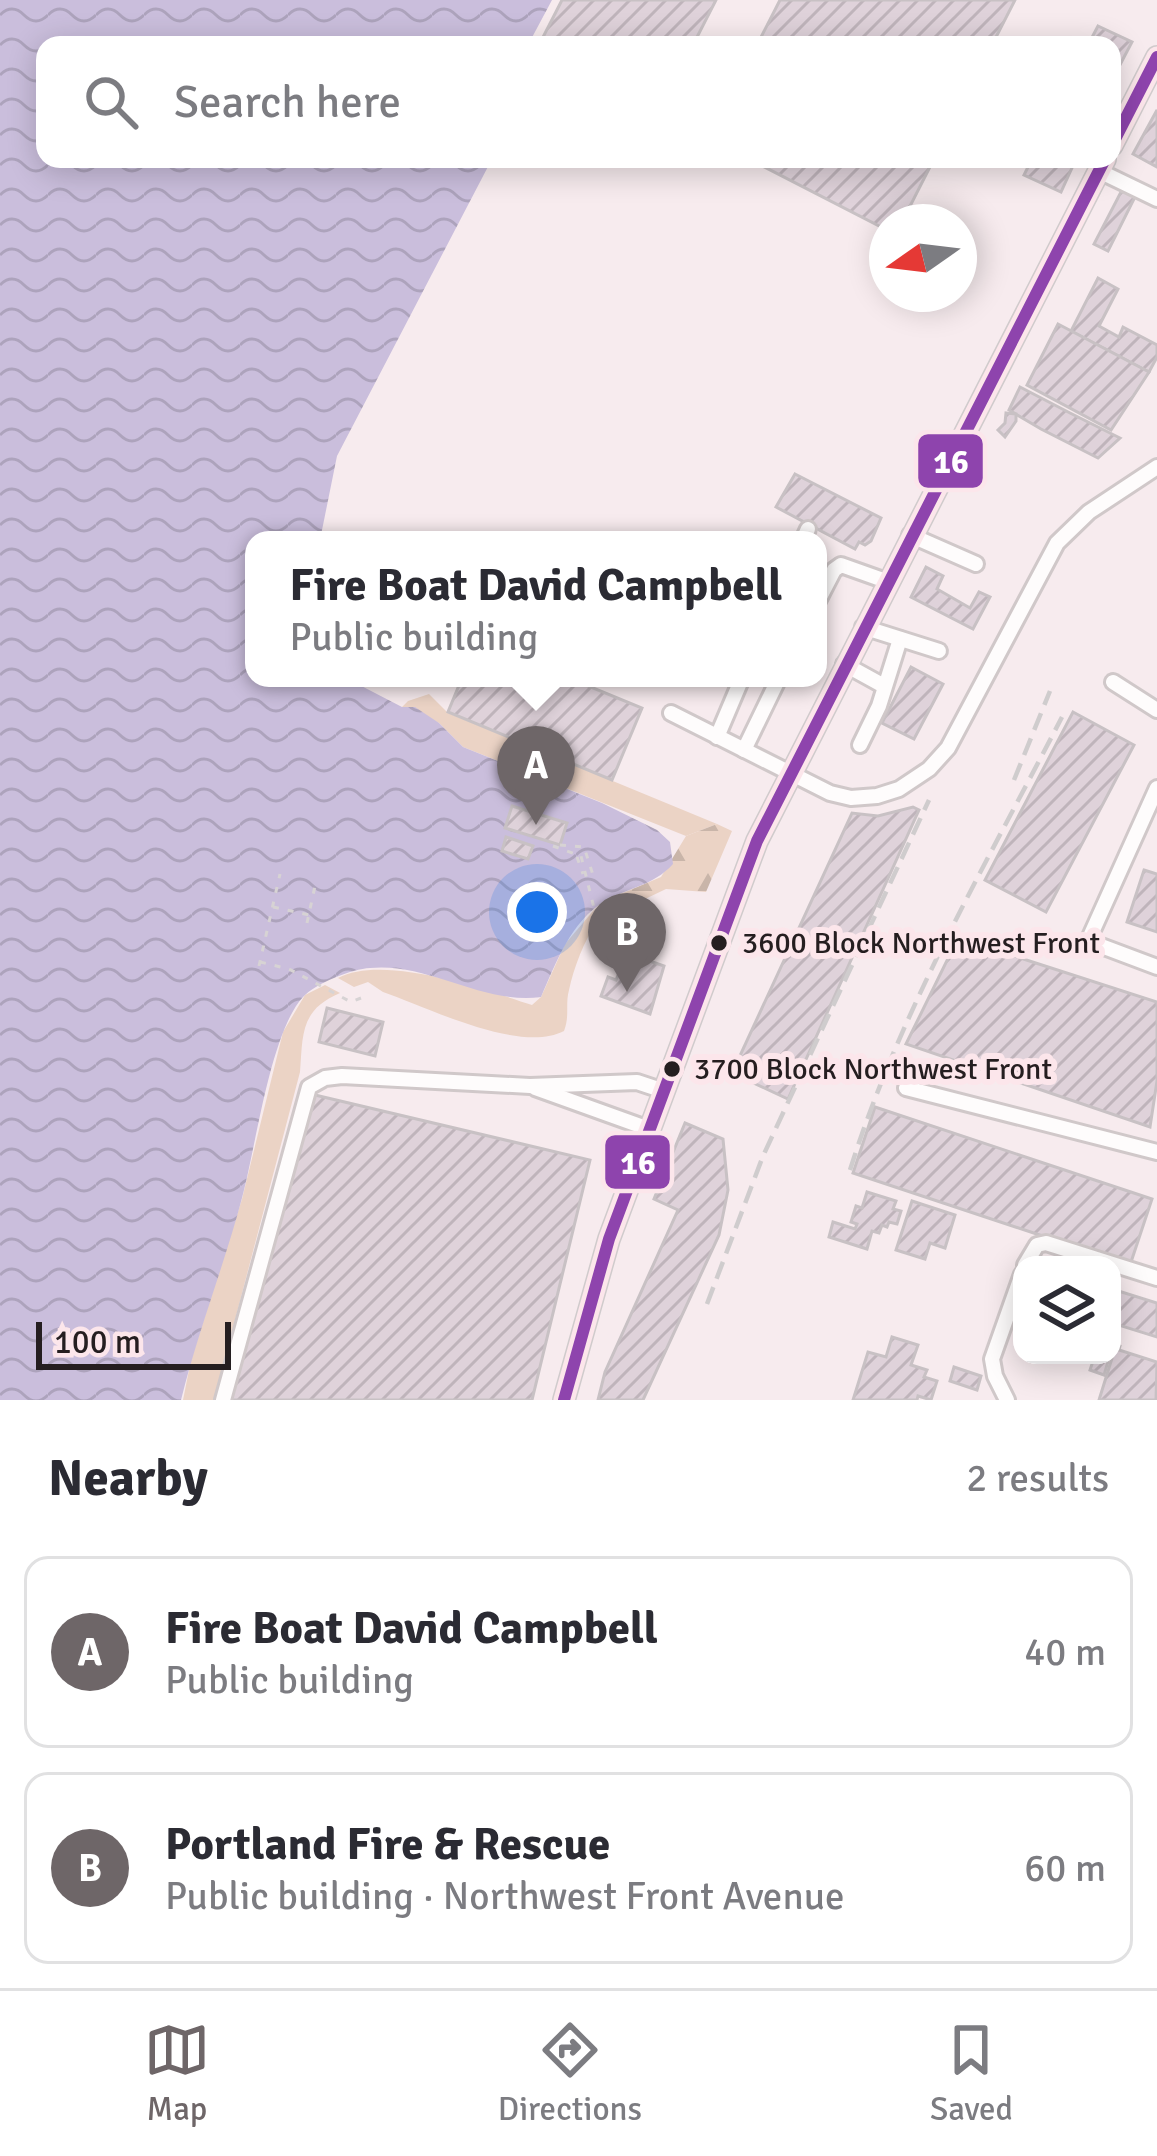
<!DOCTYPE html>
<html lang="en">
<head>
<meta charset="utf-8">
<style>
  body { margin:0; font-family:Signika,sans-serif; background:#f7f7f7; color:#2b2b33 }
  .controls { position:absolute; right:36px; bottom:36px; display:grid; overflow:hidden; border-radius:24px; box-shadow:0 6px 30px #0003 }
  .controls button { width:108px; height:108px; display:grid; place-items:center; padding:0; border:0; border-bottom:3px solid #e1e1e2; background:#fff; color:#2b2b33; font:60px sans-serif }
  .compass { position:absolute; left:869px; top:204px; width:108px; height:108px; border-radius:50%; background:#fff; box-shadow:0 6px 30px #0003; rotate:256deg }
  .scale { position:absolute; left:36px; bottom:30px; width:195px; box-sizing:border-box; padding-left:12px; border:6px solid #251e20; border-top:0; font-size:33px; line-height:42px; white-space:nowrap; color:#251e20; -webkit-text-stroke:9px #fce6eb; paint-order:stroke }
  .you { position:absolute; left:537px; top:912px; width:42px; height:42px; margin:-30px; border:9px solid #fff; border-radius:50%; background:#1a73e8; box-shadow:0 0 0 18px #1a73e833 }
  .badge { display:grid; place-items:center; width:78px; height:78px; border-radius:50%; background:#6e6668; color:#fff; font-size:39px; font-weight:700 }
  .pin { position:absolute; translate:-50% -99px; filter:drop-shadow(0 3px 6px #0008) }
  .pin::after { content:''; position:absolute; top:63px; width:42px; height:36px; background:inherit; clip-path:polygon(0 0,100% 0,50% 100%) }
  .popup { position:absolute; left:245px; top:531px; width:582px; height:156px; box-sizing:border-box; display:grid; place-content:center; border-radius:24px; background:#fff; filter:drop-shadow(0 3px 9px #0005); font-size:39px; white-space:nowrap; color:#7c7c81 }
  .popup b { font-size:45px; color:#2b2b33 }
  .popup::after { content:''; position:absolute; left:50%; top:100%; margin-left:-24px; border:24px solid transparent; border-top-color:#fff }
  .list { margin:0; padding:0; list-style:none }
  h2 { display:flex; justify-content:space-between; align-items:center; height:156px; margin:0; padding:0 48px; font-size:51px }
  h2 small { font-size:39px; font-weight:400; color:#7c7c81 }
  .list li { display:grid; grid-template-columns:78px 1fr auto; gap:36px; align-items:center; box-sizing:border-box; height:192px; margin:0 24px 24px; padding:0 24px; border:3px solid #e1e1e2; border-radius:24px }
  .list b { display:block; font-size:45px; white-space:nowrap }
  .list p { margin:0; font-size:39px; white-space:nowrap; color:#7c7c81 }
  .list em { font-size:39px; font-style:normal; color:#7c7c81 }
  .icon { flex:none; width:66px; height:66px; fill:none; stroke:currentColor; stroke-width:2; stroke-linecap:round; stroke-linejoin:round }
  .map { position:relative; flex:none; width:1157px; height:1400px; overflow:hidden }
  .search { position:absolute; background:#fff; box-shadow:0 6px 30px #0003; left:36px; right:36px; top:36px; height:132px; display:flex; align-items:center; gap:30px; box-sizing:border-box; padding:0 42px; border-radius:24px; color:#7c7c81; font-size:45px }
  .sheet { height:588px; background:#fff }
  nav { display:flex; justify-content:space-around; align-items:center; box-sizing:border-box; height:168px; border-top:3px solid #e1e1e2; background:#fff; font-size:33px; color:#7c7c81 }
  nav a { display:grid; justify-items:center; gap:6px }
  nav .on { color:#6e6668 }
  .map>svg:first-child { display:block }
  .green { fill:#ebd3c5 }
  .forest { fill:url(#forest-firs) }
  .water { fill:url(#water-waves) }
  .building { fill:url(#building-hatch); stroke:#c8c1c4; stroke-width:3 }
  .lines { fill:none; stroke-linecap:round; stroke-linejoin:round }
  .minor-casing { stroke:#d0c8c9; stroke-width:20 }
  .major-casing { stroke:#d0cbcc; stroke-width:24 }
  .path { stroke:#d7d3d4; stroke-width:3; stroke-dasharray:6 9; stroke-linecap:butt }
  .minor { stroke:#fefcfc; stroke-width:14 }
  .major { stroke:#f2e8e6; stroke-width:18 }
  .rail { stroke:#cfcccd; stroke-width:4.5; stroke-dasharray:18 9; stroke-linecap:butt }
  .bus-1-casing { stroke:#fce6eb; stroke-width:21 }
  .bus-1 { stroke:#8e44ad; stroke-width:12 }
  .bus-dot { fill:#251e20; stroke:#fce6eb; stroke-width:4.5 }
  .labels { text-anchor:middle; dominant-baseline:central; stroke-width:12; stroke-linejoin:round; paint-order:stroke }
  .bus-label { font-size:30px; fill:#251e20; stroke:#fce6eb; text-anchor:start }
  .line-badge { stroke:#fce6eb; stroke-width:4.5 }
  .badge-label { font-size:33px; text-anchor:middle; font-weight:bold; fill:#fff }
</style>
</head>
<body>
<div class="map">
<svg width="1157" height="1400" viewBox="0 0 1157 1400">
  <defs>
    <pattern id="forest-firs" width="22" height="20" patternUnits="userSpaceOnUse" patternTransform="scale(3)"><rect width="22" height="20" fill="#ebd3c5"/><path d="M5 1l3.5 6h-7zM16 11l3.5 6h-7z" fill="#c9b5a9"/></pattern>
    <pattern id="water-waves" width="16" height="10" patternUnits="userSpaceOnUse" patternTransform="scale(3)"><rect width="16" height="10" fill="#cabedc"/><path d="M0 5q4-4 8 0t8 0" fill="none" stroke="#ada3bc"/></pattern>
    <pattern id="building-hatch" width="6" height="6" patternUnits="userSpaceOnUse" patternTransform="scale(3)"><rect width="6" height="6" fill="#dfd2da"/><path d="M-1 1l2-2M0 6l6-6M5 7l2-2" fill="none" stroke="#bfb4bb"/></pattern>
  </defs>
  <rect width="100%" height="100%" fill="#f7ebee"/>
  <g class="green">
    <polygon points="429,694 448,713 717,824 686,836 463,747 439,723 402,707 408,701"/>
    <path d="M594 910 597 922C584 941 574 967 569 990 565 1004 570 1016 564 1031 520 1054 429 1008 383 992L368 982 354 987 338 978C384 954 483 989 532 1005L541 997 565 944Z"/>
    <path d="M325 985 340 993C300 1010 303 1034 300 1072L214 1400H183L191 1360 242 1199 283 1032 305 995Z"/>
  </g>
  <polygon class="forest" points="717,824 732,831 706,892 666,889 597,922 594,910 604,901 661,877 686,836"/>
  <path class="water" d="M0 0H552L528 45H45V159H492L337 456 320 540H254V678H346L402 707H415L439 723 463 747 602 803 657 830 670 842 673 864C653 886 629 887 605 901 571 921 556 963 541 997 483 1005 428 962 370 968 352 969 316 983 303 997 270 1033 256 1147 242 1198 224 1266 198 1331 181 1400H0Z"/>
  <g class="building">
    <polygon points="562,0 716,0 693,45 539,45"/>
    <polygon points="780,0 1015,0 992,45 757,45"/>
    <polygon points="1098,26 1132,42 1112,80 1112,45 1088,45"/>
    <polygon points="1157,110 1157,167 1133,154"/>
    <polygon points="749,159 934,159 902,222 887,222 887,230"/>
    <polygon points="1032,159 1076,159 1061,192 1024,175"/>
    <polygon points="1122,190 1135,197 1108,251 1094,244"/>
    <polygon points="1098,278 1118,289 1099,326 1119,337 1123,327 1157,345 1157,357 1149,372 1071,331"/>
    <polygon points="1058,324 1149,372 1111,430 1027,385"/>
    <polygon points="1020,387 1070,413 1120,438 1098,458 1041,429 1009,410"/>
    <polygon points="1006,413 1016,414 1016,421 1005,437 998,430 1005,423"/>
    <polygon points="795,474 881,518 871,541 865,545 859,542 855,549 776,507"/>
    <polygon points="926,567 943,576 937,589 970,608 979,592 990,597 973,629 911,597"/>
    <polygon points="911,667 943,684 914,739 882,723"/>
    <polygon points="462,678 569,678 642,708 612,780 448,712"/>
    <polygon points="1073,712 1134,745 1046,912 985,880"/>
    <polygon points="512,806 567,823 560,845 505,828"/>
    <polygon points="913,807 919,810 788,1099 732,1073 852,813 878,816"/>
    <polygon points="506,837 533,846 528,859 502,851"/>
    <polygon points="1144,870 1157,874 1157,932 1127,922"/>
    <polygon points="958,938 1157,1002 1157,1081 1150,1127 906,1044"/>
    <polygon points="627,953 664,966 650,1014 601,996 608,977 616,980"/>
    <polygon points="327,1008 383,1022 375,1056 319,1042"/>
    <polygon points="315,1095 590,1160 532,1400 229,1400"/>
    <polygon points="875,1107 1152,1199 1130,1265 853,1173"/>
    <polygon points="685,1123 723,1139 728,1190 719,1235 643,1400 598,1400 605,1372 678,1210 654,1199"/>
    <polygon points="867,1192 896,1201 893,1209 901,1211 897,1224 889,1222 887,1227 882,1225 879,1233 872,1231 867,1249 829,1237 833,1222 855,1229 857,1224 851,1222 856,1206 862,1208"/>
    <polygon points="912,1201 955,1215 945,1248 930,1243 925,1259 896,1250"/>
    <polygon points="1112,1289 1157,1303 1157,1337 1112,1323"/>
    <polygon points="892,1337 918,1345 911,1365 927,1370 924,1377 937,1381 931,1400 918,1396 917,1400 853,1400 868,1352 886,1357"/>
    <polygon points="1112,1344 1120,1346 1119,1350 1157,1362 1156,1400 1099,1400 1113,1355"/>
    <polygon points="1095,1355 1110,1355 1104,1375 1090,1370"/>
    <polygon points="954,1367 981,1376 977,1390 950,1381"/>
  </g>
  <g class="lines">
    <g class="minor-casing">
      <g id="minor">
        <polyline points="1099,171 1157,199"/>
        <polyline points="910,535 976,564"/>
        <polyline points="803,540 808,529"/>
        <polyline points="818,601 834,570 841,565 886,581"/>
        <polyline points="863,627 939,651"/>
        <polyline points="844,664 884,686"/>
        <polyline points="1113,682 1157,710"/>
        <polyline points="671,713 830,793 851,798 877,796 899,789 929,769 948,748 1057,543 1089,512 1157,467"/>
        <polyline points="717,737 742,678"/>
        <polyline points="860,745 879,706 900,639"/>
        <polyline points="744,750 779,678"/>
        <polyline points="1157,788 1088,941 1157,967"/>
        <polyline points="535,1088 649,1129"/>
        <polyline points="906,1088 1157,1152"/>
        <polyline points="1025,1265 1037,1245 1046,1243 1157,1278"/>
        <polyline points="223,1400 309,1087 325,1078 342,1076 530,1086 637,1082 664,1091"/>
        <polyline points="1007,1400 995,1376 992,1359 1022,1274"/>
      </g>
    </g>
    <g class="major-casing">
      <g id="major">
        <polyline points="1112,145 1157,57"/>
        <polyline points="564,1400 609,1239 757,841 1105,159"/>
      </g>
    </g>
    <g class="path">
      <polyline points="560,845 584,847 594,878"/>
      <polyline points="553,846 581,856 602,940"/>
      <polyline points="577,857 583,874"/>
      <polyline points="273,907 309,915"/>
      <polyline points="307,923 315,886"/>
      <polyline points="260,962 289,969 351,1002 361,998"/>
      <polyline points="259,966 280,874"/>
    </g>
    <use href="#minor" class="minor"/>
    <use href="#major" class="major"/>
    <g class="rail">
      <polyline points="1014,780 1050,691"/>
      <path d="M850 1170C900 1011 986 864 1062 717"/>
      <polyline points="707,1304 763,1156 929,800"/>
    </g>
    <g class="bus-1-casing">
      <g id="bus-1">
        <polyline points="1112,145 1157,57"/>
        <polyline points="564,1400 609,1239 757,841 1105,159"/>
      </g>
    </g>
    <use href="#bus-1" class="bus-1"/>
  </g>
  <g class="bus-dot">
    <circle cx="719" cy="943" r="10"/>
    <circle cx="672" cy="1069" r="10"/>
  </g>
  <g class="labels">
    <g class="bus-label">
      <text x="742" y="943">3600 Block Northwest Front</text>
      <text x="694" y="1069">3700 Block Northwest Front</text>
    </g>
  </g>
  <g class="line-badge">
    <rect x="916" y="432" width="69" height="58" rx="12" fill="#8e44ad"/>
    <rect x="603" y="1133" width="69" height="58" rx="12" fill="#8e44ad"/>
  </g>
  <g class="badge-label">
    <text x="951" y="473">16</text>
    <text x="638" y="1174">16</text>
  </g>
</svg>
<div class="controls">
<button><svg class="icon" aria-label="layers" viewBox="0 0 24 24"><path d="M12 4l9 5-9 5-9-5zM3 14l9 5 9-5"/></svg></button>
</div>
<svg class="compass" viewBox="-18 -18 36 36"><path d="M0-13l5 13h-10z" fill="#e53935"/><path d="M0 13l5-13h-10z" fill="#7c7c81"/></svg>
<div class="scale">100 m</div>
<div class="you"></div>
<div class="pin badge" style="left:536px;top:825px">A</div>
<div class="popup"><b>Fire Boat David Campbell</b>Public building</div>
<div class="pin badge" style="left:627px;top:992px">B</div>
<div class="search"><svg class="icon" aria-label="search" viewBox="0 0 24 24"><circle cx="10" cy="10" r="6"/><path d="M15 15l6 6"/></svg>Search here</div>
</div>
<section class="sheet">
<h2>Nearby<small>2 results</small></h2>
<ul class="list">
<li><span class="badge">A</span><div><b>Fire Boat David Campbell</b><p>Public building</p></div><em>40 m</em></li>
<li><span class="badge">B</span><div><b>Portland Fire &amp; Rescue</b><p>Public building · Northwest Front Avenue</p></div><em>60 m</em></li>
</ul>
</section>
<nav>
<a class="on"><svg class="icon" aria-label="map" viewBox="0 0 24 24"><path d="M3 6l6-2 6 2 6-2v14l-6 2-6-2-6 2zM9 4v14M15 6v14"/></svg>Map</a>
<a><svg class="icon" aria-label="directions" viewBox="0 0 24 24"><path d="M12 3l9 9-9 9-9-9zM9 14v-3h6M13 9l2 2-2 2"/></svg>Directions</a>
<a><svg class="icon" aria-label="saved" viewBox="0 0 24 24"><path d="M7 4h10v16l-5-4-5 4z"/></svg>Saved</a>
</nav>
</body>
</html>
